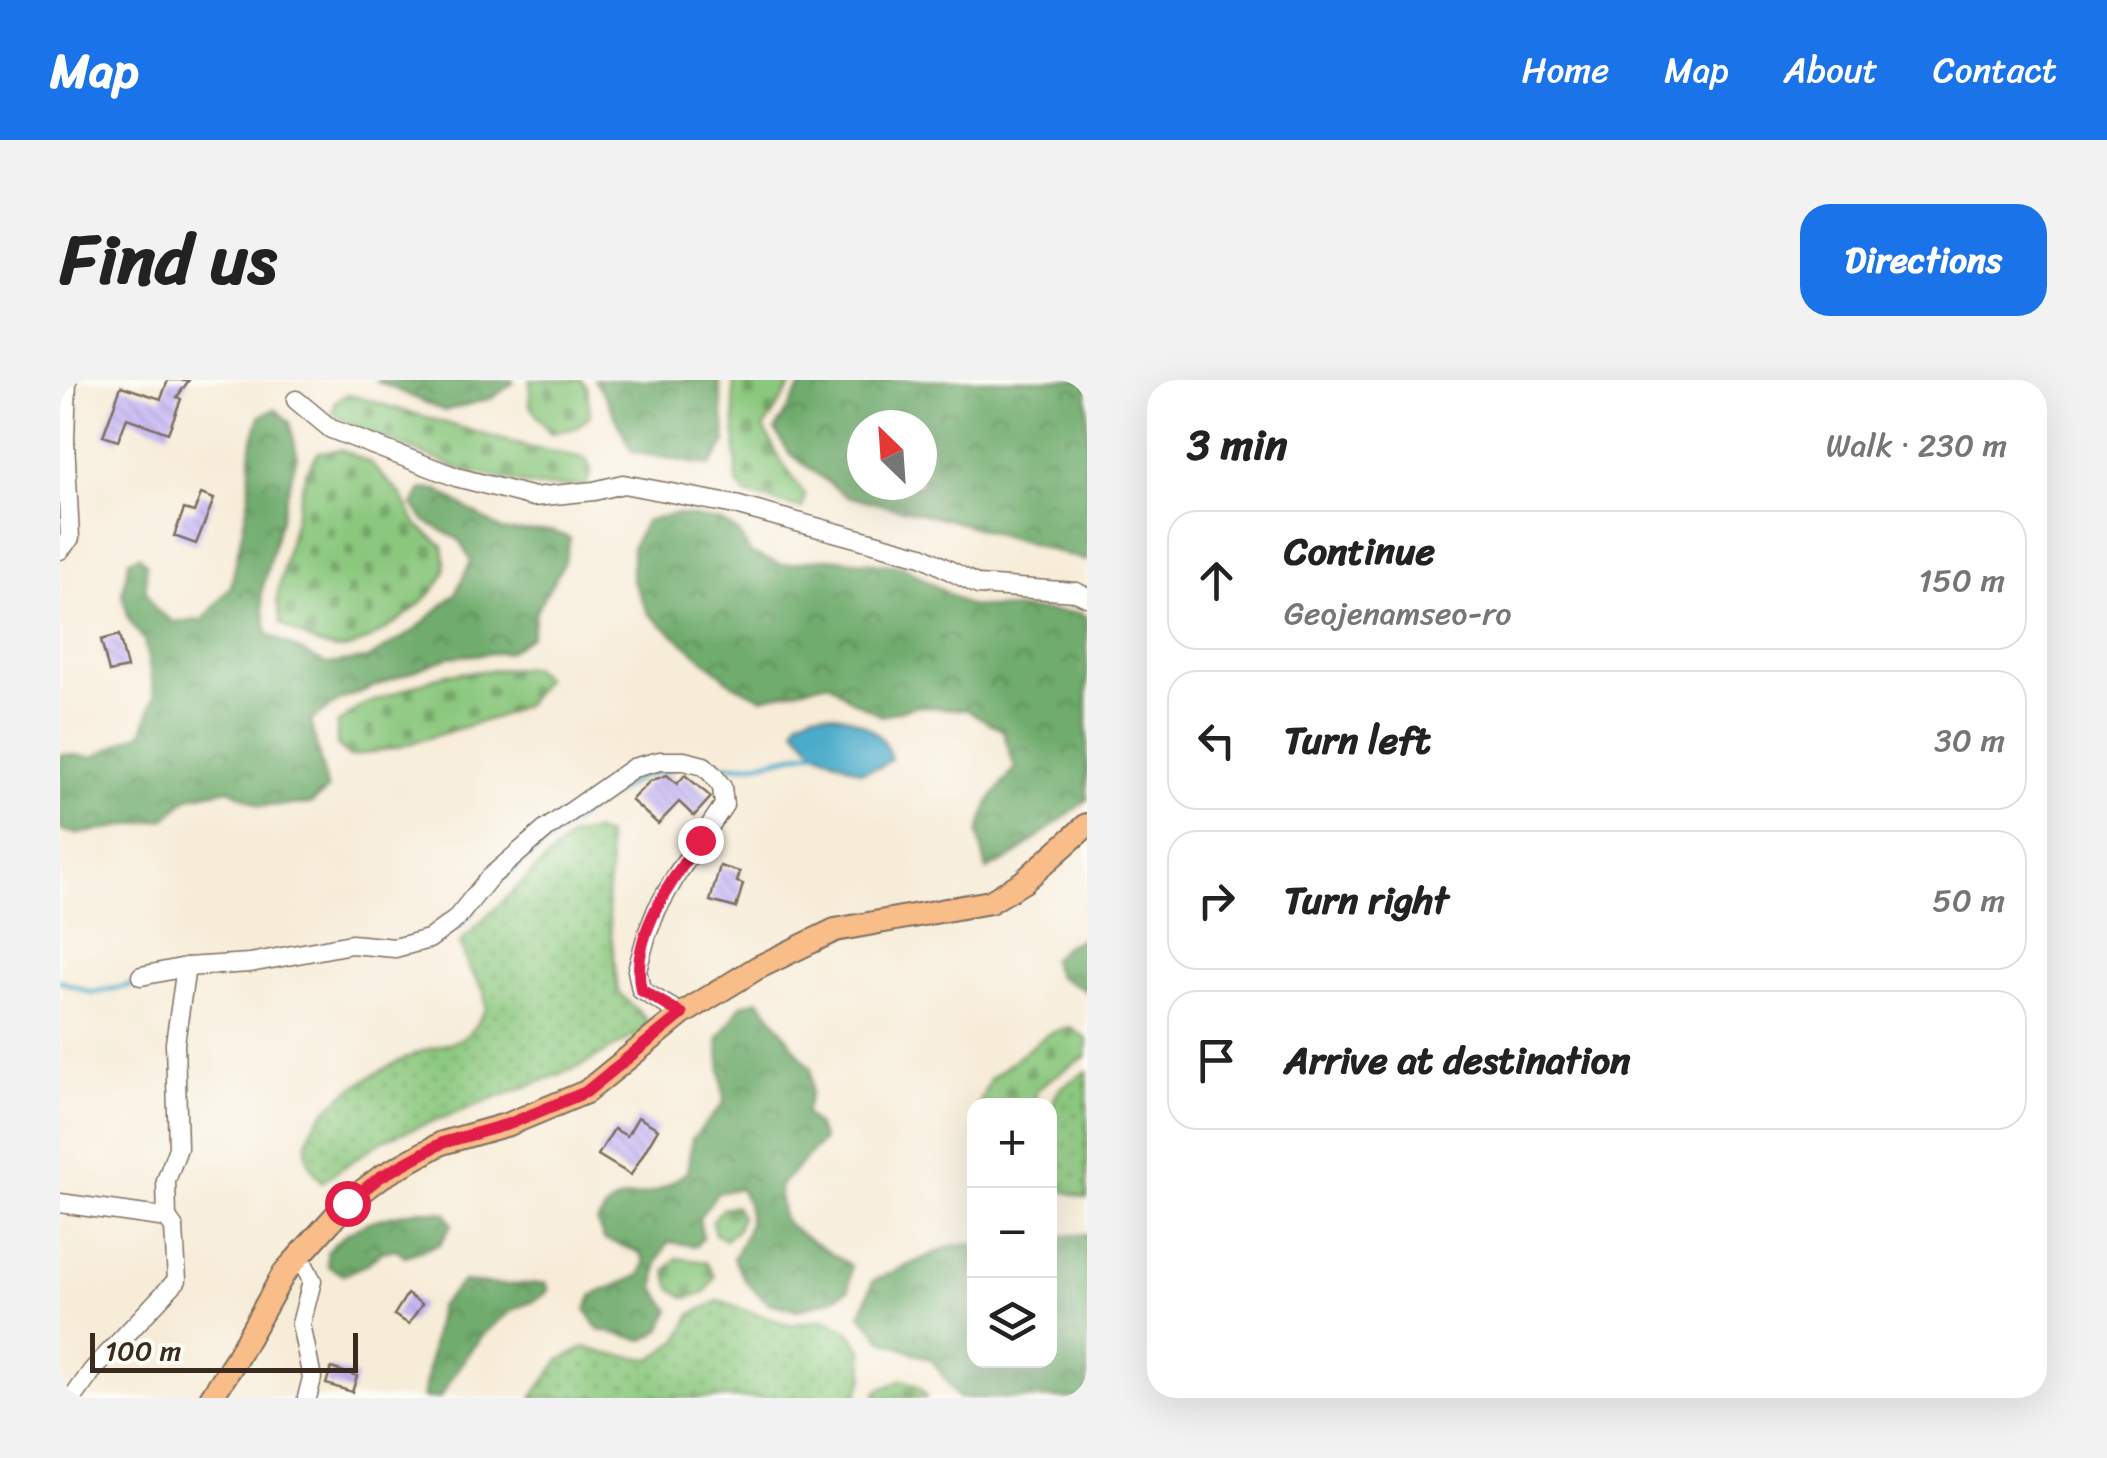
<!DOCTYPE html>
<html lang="en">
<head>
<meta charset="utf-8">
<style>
  body { margin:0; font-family:Sriracha,sans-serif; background:#f2f2f2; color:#222 }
  .controls { position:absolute; right:30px; bottom:30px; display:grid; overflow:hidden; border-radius:20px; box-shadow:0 10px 40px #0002 }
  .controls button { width:90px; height:90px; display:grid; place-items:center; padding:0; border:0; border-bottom:2px solid #e0e0e0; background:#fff; color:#222; font:50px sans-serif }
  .compass { position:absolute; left:787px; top:30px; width:90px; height:90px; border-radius:50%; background:#fff; box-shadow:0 10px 40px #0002; rotate:335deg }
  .scale { position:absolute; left:30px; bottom:25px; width:268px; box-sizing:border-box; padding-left:10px; border:5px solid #3b2a1e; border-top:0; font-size:28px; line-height:35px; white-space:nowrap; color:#3b2a1e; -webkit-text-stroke:8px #fdfcf7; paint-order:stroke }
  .stop { position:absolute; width:30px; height:30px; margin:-22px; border:8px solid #e11d48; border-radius:50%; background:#fff }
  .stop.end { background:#e11d48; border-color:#fff; box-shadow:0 2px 10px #0008 }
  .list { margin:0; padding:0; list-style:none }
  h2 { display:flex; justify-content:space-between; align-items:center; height:130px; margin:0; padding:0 40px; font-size:42px }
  h2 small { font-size:32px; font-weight:400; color:#767676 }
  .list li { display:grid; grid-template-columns:65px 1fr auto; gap:30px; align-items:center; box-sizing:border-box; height:140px; margin:0 20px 20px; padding:0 20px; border:2px solid #e0e0e0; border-radius:30px }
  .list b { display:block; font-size:38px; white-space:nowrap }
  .list p { margin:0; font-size:32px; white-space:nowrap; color:#767676 }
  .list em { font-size:32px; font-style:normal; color:#767676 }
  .icon { flex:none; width:55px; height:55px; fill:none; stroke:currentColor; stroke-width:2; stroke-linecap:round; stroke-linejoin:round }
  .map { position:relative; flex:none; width:1027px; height:1018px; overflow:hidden; border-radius:30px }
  header { display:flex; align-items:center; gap:60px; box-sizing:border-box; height:140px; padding:0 50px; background:#1a73e8; color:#fff }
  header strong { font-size:48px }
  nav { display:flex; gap:55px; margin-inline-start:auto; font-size:35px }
  .intro { display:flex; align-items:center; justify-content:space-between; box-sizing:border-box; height:240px; padding:0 60px }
  h1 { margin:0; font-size:70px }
  .button { padding:25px 45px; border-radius:30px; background:#1a73e8; color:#fff; font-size:35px; font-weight:700 }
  main { display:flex; gap:60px; padding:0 60px }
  aside { flex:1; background:#fff; border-radius:30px; box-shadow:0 10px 40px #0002 }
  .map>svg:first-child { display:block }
  .grass { fill:url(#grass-dots); stroke:#63794e; stroke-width:2.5 }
  .forest { fill:url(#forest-crowns); stroke:#566b46; stroke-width:2.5; fill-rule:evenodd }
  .cemetery { fill:url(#cemetery-stones); stroke:#63794e; stroke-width:2.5 }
  .water { fill:#4bacca; stroke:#436b74; stroke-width:2.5 }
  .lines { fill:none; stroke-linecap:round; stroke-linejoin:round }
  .stream { stroke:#4bacca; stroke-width:5 }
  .building { fill:url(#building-back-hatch) }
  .minor-casing { stroke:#7d6e5f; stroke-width:21 }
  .major-casing { stroke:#7d6e5f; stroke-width:26 }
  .minor { stroke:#fff; stroke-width:18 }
  .major { stroke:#f8bd89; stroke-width:22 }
  .route { stroke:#e11d48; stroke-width:12 }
</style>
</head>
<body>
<header>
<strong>Map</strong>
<nav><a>Home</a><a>Map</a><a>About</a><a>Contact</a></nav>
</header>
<div class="intro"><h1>Find us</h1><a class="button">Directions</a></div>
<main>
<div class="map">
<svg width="1027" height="1018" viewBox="0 0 1027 1018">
  <defs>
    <pattern id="grass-dots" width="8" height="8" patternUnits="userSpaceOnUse" patternTransform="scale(2.5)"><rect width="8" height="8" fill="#8bc87e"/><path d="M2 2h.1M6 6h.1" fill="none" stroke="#73a367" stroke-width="1.8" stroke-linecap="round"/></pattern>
    <pattern id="forest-crowns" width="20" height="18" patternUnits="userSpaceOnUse" patternTransform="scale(2.5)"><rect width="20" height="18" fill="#70ac6d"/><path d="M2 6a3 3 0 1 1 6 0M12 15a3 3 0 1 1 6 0" fill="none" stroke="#5d8c59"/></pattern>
    <pattern id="cemetery-stones" width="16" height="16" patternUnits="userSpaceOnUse" patternTransform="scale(2.5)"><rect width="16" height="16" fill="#8bc87e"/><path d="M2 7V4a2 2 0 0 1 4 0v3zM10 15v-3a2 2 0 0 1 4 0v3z" fill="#73a367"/></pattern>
    <pattern id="building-back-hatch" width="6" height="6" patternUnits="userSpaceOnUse" patternTransform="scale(2.5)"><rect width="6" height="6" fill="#c7b8f5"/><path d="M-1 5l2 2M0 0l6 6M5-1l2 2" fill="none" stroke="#ac9ed2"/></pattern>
  </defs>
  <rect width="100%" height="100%" fill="#fdfcf7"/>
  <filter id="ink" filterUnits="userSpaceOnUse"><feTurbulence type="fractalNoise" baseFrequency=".01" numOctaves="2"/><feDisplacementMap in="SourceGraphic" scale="20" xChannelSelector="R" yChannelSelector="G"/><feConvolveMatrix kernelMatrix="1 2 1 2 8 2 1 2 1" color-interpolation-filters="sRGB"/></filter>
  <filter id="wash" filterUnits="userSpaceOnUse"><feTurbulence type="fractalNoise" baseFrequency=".0048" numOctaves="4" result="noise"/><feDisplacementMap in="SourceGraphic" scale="40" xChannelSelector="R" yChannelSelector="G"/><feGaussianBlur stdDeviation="2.25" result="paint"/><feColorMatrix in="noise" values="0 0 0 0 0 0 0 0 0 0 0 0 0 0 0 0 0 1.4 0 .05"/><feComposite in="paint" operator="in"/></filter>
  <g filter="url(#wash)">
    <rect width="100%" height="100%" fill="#f7ecd8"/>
    <g class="grass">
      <path d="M533 451 546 456 550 484 547 519 558 612 587 640 585 650 519 687 323 760 262 802C256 794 249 786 247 775 239 730 328 684 363 671 376 666 397 663 407 655 415 648 420 637 426 629L424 611 408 587 400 562 510 457Z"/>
      <path d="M1027 691V818L1000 810 990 803C989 781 985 725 1000 709 1007 702 1019 696 1027 691Z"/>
      <polygon points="658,921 730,945 765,939 789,951 803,971 804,997 796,1018 472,1018 500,980 525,967 548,974 592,979 619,960 632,934"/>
    </g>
    <g class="forest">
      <polygon points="315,0 452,0 454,2 432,18 384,31"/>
      <polygon points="534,0 659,0 666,62 650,86 572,72 545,15"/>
      <path d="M745 0H1027V181L886 139 786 116 729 73 715 50ZM802 45H862V105H802Z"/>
      <polygon points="215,29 230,42 237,75 201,214 208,254 266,284 307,279 355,250 395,214 411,181 399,160 365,141 353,125 363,109 378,110 443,151 492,151 510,158 505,181 476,231 471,256 448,272 389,277 280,320 250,341 268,410 250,424 201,426 169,409 129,417 105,439 18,454 0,450 0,374 33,377 83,352 95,315 84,260 70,242 62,214 69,180 79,175 86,184 86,212 96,230 114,242 143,240 171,206 189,117 191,66 200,36"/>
      <polygon points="615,134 660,141 678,152 691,174 723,185 768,178 843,186 908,226 1019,233 1027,237 1027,420 951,478 927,490 918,454 929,422 955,388 943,351 907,330 856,326 822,336 788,318 769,302 702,318 674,305 589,234 572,200 572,168 585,141"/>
      <polygon points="1027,556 1027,611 998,597 991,580 1005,566"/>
      <path d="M699 620C718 641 731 667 751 688V711L745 734 756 745 763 760 719 807C720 816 720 831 724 839 732 852 775 875 791 886L789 909 772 919 738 930 708 923 686 902 673 878C689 850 696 837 680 808L657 813 639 838 643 857 636 866 608 862 598 881 595 908 610 930 601 950 584 960 539 950 526 930 533 915 581 895 585 881 579 872 544 859 537 843C556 807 571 823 599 810 609 805 618 798 627 792L632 759 664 723 658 660 681 625Z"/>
      <path d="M361 830 386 833 392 844 380 864 345 876 336 869 321 872 307 884 284 895 268 886 267 872C291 842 325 836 361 830Z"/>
      <polygon points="1027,854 1027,1018 898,1018 872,980 823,961 801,934 813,901 891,866 914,864 914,981 989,981 990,857"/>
      <path d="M402 902 442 905 486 903 489 910C479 922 462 924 449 933 415 957 401 983 380 1018H363L379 926Z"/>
    </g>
    <g class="cemetery">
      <polygon points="470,0 521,0 527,7 530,35 516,48 490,53 470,26"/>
      <polygon points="673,0 735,0 704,48 721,81 745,115 742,129 685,114 677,102"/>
      <polygon points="288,14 467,67 526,78 532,92 525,106 478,107 402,90 290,45 273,33 276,21"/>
      <path d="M281 70 309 82 341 115 357 145 383 166C384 173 386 184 385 190 379 217 313 262 287 268 265 273 239 254 221 244L217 218 228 166 246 92 259 72Z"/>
      <polygon points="472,287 485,299 465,325 437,337 338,367 289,377 277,365 277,344 301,326 385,294"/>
      <polygon points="1011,647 1027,659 1026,676 989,700 976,711 976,725 919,725 930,699 988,654"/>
      <polygon points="675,825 681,837 677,850 665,860 655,854 652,841 663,828"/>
      <polygon points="617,878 646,882 655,897 645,913 626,918 611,908 606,891"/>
      <path d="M842 1000C852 1002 862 1007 866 1018H815L817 1011Z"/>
    </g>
    <path class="water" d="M754 332C784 332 824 346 831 379L820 387 802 392 756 371 735 348 739 339Z"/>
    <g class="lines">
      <g class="stream">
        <path d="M665 385C695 388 725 375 756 371"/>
        <polyline points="431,508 520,436 581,396 612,389"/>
        <polyline points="399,547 415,529"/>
        <polyline points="143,597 172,592"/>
        <polyline points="0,601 32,613 84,603"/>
      </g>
    </g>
    <g id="blocks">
      <g class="building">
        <polygon points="108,0 129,0 117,17 121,19 108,53 67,38 58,61 43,56 61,6 101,19"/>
        <polygon points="141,114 154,119 136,164 114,156 124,129 134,132"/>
        <polygon points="59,255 67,288 49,292 41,260"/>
        <polygon points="607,395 617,404 625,395 651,417 634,436 619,422 598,444 571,420 590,401"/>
        <polygon points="660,486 680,492 677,502 683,504 676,528 650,521"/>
        <polygon points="578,737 598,749 571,795 538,775 554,749 567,756"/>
        <polygon points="347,914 362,924 349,944 334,935"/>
        <polygon points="271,988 297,996 292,1012 266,1004"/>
      </g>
    </g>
  </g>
  <g filter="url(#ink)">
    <use href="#blocks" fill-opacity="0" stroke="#7d6e5f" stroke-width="2.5"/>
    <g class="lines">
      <g class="minor-casing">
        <g id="minor">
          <polyline points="236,20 271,49 396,97 474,117 534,111 563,104 675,125 862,176 918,205 1016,212 1027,217"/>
          <polyline points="0,170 10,158 5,60 7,0"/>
          <polyline points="81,596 126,587 190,583 291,564 335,568 369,559 395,540 429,498 486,449 573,388 600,381 624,381 644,386 653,395 662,407 664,425 617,494 597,529 587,554 577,590 581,610 622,634"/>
          <polyline points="0,823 107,838"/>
          <polyline points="239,875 252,901 241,944 252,998 247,1018"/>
          <polyline points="13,1018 32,991 117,900 114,848 107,838 106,801 118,768 115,663 126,587"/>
        </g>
      </g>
      <g class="major-casing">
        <polyline id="major" points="151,1018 176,979 224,893 287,823 321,797 382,763 449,744 526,712 622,634 697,588 775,550 930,522 963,502 1027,445"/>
      </g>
      <use href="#minor" class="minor"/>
      <use href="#major" class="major"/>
    </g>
  </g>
  <g class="lines" filter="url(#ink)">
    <path class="route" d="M287 823 320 797 382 763 449 744 526 712 622 634 581 610C569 557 611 502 640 460"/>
  </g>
</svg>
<div class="controls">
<button>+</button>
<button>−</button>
<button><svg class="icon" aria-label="layers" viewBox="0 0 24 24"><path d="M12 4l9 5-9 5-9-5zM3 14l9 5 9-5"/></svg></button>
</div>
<svg class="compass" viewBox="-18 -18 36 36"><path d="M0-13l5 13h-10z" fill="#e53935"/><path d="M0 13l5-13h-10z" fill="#767676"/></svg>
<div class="scale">100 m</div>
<div class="stop" style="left:287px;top:823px"></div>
<div class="stop end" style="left:640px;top:460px"></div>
</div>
<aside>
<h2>3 min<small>Walk · 230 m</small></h2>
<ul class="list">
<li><svg class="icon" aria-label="ahead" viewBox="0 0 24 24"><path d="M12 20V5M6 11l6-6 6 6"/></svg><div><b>Continue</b><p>Geojenamseo-ro</p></div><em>150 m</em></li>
<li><svg class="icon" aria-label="left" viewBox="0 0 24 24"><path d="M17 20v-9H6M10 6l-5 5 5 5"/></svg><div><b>Turn left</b></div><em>30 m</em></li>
<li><svg class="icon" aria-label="right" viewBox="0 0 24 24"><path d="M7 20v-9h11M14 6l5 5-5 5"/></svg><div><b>Turn right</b></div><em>50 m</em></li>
<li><svg class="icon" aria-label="arrive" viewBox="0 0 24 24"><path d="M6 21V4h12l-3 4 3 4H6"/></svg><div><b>Arrive at destination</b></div></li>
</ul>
</aside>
</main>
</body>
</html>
